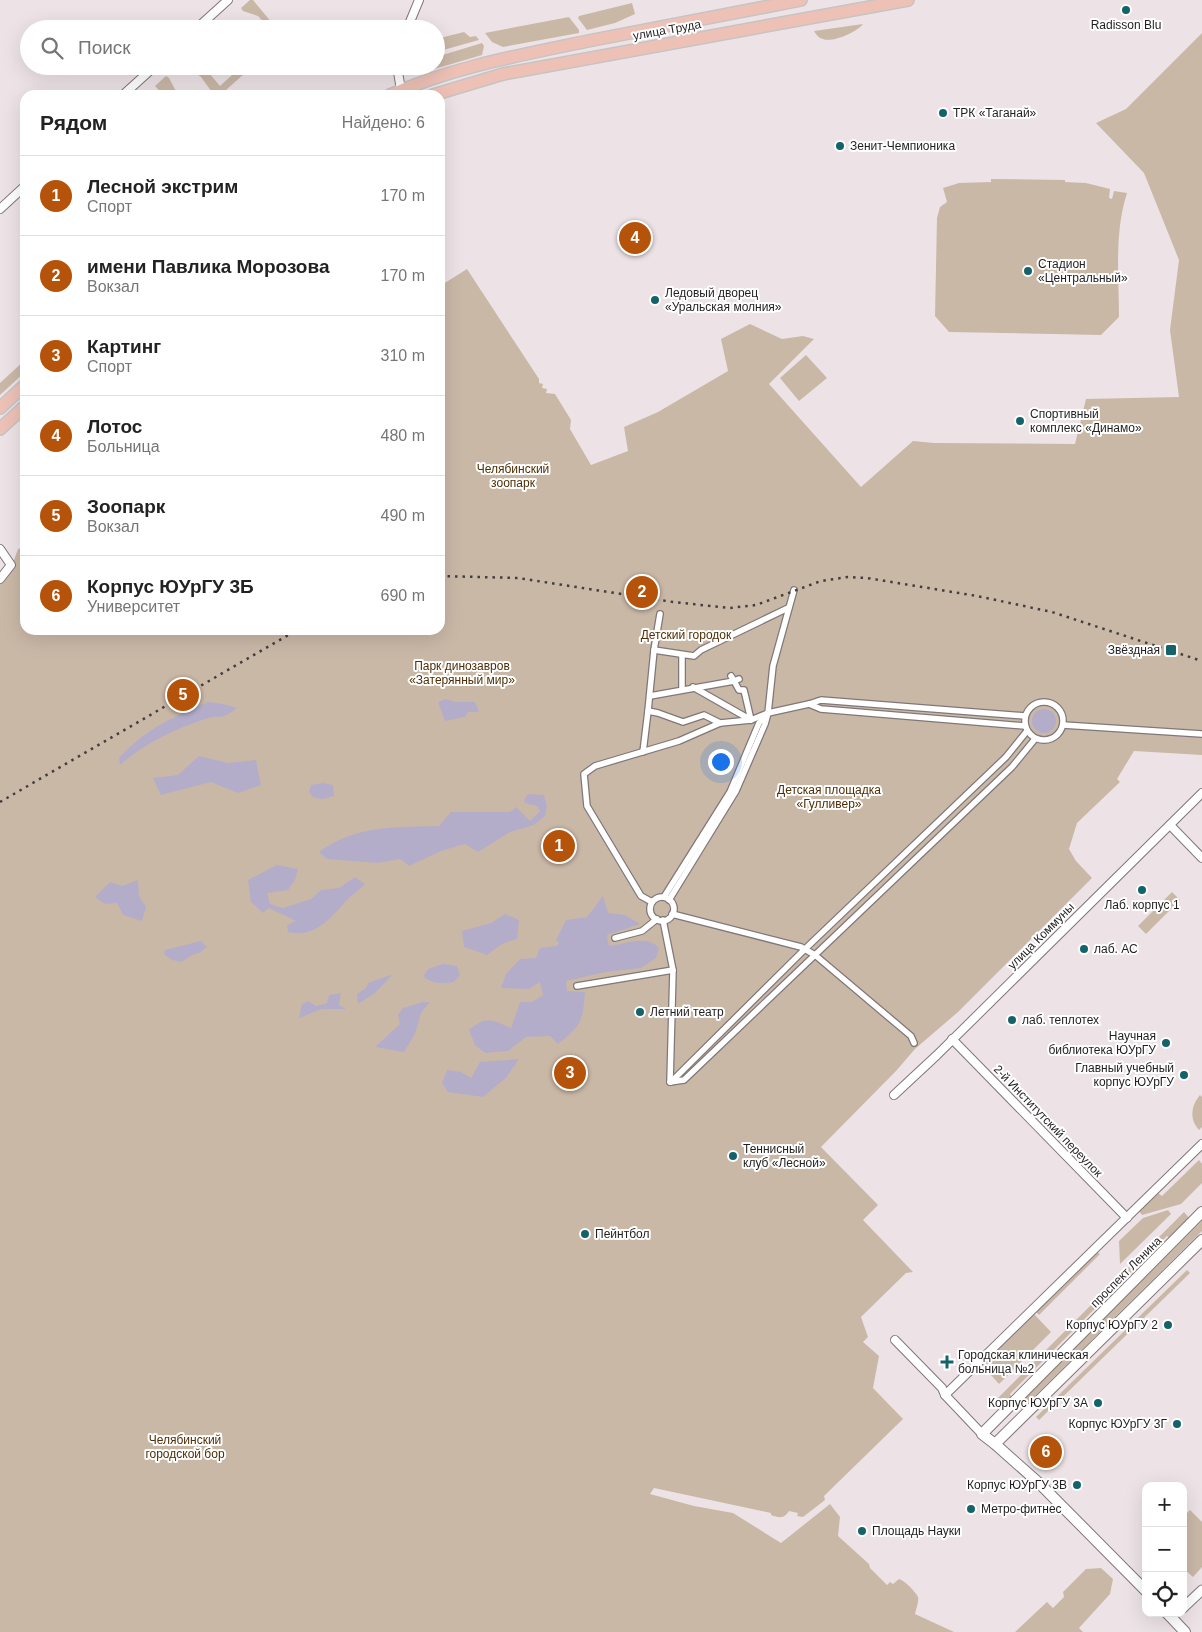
<!DOCTYPE html>
<html lang="ru">
<head>
<meta charset="utf-8">
<style>
  body { margin:0; font-family:Helvetica,sans-serif; background:#f2f2f2; color:#222 }
  .controls { position:absolute; right:15px; bottom:15px; display:grid; overflow:hidden; border-radius:10px; box-shadow:0 5px 20px #0002 }
  .controls button { width:45px; height:45px; display:grid; place-items:center; padding:0; border:0; border-bottom:1px solid #e0e0e0; background:#fff; color:#222; font:25px sans-serif }
  .you { position:absolute; left:720px; top:761px; width:18px; height:18px; margin:-12px; border:4px solid #fff; border-radius:50%; background:#1a73e8; box-shadow:0 0 0 8px #1a73e833 }
  .badge { display:grid; place-items:center; width:32px; height:32px; border-radius:50%; background:#b45309; color:#fff; font-size:16px; font-weight:700 }
  .pin { position:absolute; translate:-50% -50%; border:2px solid #fff; box-shadow:0 1px 5px #0006 }
  .list { margin:0; padding:0; list-style:none }
  h2 { display:flex; justify-content:space-between; align-items:center; height:65px; margin:0; padding:0 20px; font-size:21px }
  h2 small { font-size:16px; font-weight:400; color:#767676 }
  .list li { display:grid; grid-template-columns:32px 1fr auto; gap:15px; align-items:center; box-sizing:border-box; height:80px; padding:0 20px; border-top:1px solid #e0e0e0 }
  .list b { display:block; font-size:19px; white-space:nowrap }
  .list p { margin:0; font-size:16px; white-space:nowrap; color:#767676 }
  .list em { font-size:16px; font-style:normal; color:#767676 }
  .icon { flex:none; width:28px; height:28px; fill:none; stroke:currentColor; stroke-width:2; stroke-linecap:round; stroke-linejoin:round }
  .map { position:relative; flex:none; width:1202px; height:1632px; overflow:hidden }
  .search { position:absolute; background:#fff; box-shadow:0 5px 20px #0002; left:20px; top:20px; width:425px; height:55px; display:flex; align-items:center; gap:12px; box-sizing:border-box; padding:0 18px; border-radius:28px; color:#767676; font-size:19px }
  .panel { position:absolute; background:#fff; box-shadow:0 5px 20px #0002; left:20px; top:90px; width:425px; height:545px; border-radius:15px }
  .map>svg:first-child { display:block }
  .green { fill:#cab8a7 }
  .water { fill:#b4adca }
  .lines { fill:none; stroke-linecap:round; stroke-linejoin:round }
  .pedestrian-casing { stroke:#807779; stroke-width:8 }
  .minor-casing { stroke:#807779; stroke-width:10 }
  .tertiary-casing { stroke:#807779; stroke-width:11 }
  .secondary-casing { stroke:#807779; stroke-width:12 }
  .primary-casing { stroke:#c5c4c5; stroke-width:14 }
  .pedestrian { stroke:#fff; stroke-width:5.5 }
  .minor { stroke:#fff; stroke-width:8 }
  .tertiary { stroke:#fff; stroke-width:9 }
  .secondary { stroke:#fff; stroke-width:10 }
  .primary { stroke:#eec1b6; stroke-width:11 }
  .rail { stroke:#423e3f; stroke-width:2.5; stroke-dasharray:2.5 5; stroke-linecap:butt }
  .poi-dot { fill:#136368; stroke:#fff; stroke-width:2 }
  .labels { text-anchor:middle; dominant-baseline:central; stroke-width:4; stroke-linejoin:round; paint-order:stroke }
  .poi-label { font-size:12px; fill:#211e1f; stroke:#fff; text-anchor:start }
  .street-label { font-size:12px; fill:#211e1f; stroke:#fff }
  .park-label { font-size:12px; fill:#4f2e05; stroke:#fff }
</style>
</head>
<body>
<div class="map">
<svg width="1202" height="1632" viewBox="0 0 1202 1632">
  <rect width="100%" height="100%" fill="#ede3e6"/>
  <g class="green">
    <polygon points="250,0 253,0 277,29 270,29 258,16 243,11 241,8"/>
    <polygon points="632,3 635,14 615,23 587,30 578,18 579,16"/>
    <polygon points="569,17 579,30 579,33 503,47 492,42 485,33"/>
    <path d="M863 24C857 32 833 43 823 39 819 38 816 35 814 31Z"/>
    <polygon points="464,32 470,37 476,36 479,40 436,52 436,39"/>
    <path d="M1202 33V755L1134 751 1117 779 1120 782 1077 823 1069 849 1076 861 1092 878 958 1012 915 1049 896 1071 821 1147 878 1205 863 1220 913 1272 906 1273 861 1317 868 1337 863 1342 879 1356 873 1388 903 1419 824 1496 825 1500 803 1517 797 1516 798 1513 789 1511C784 1519 779 1518 771 1515V1513L654 1488 650 1494 694 1506 733 1513 781 1543 830 1504 840 1517 838 1536 869 1564 870 1568 887 1585 890 1582 893 1584 899 1579C905 1581 915 1591 918 1597 919 1602 916 1609 915 1614L954 1632H0V580L9 574 18 549 25 547V630H440V286L467 269 539 379V383L543 384 542 388 547 389 546 393 555 394 571 420 570 429 591 465 628 451 624 427 658 412 728 371 721 339 750 324 782 339 803 336 814 339 769 384 861 487 913 441 934 443 1075 444 1086 399 1179 397 1170 330 1179 260 1144 173 1096 123 1126 109Z"/>
    <polygon points="482,43 484,46 482,55 421,73 419,66 436,66 436,57"/>
    <polygon points="198,66 203,66 220,86 242,66 253,66 226,90 214,95 201,77 193,71"/>
    <polygon points="166,76 169,78 178,95 163,95 155,86"/>
    <path d="M991 179 1065 180V182L1086 183 1110 189 1109 198 1112 199 1114 191 1127 193C1114 233 1119 277 1119 317L1101 335 949 332 935 316 937 218 940 207 947 202 943 188 959 183 991 182Z"/>
    <polygon points="806,355 827,378 799,401 780,378"/>
    <polygon points="25,360 25,372 0,395 0,383"/>
    <polygon points="1172,892 1180,900 1146,934 1138,926"/>
    <path d="M1200 1095 1202 1097V1127L1199 1130C1189 1119 1191 1106 1200 1095Z"/>
    <polygon points="1199,1160 1202,1164 1202,1183 1181,1204 1142,1215 1139,1211 1158,1193 1162,1196"/>
    <polygon points="1168,1210 1171,1214 1120,1264 1119,1241 1143,1218"/>
    <polygon points="1184,1212 1190,1219 1170,1238 1167,1236 1010,1394 1012,1398 1002,1409 995,1401"/>
    <polygon points="1202,1221 1202,1231 1022,1409 1017,1404"/>
    <polygon points="1115,1239 1039,1315 1036,1312 1097,1252 1100,1254"/>
    <polygon points="1187,1270 1190,1273 1039,1420 1036,1417"/>
    <polygon points="1034,1314 1051,1332 999,1384 982,1365"/>
    <polygon points="1190,1510 1202,1522 1202,1567 1193,1577 1183,1568 1183,1517"/>
    <polygon points="1101,1568 1113,1579 1110,1594 1079,1628 1083,1632 1015,1632 1047,1602 1053,1608 1064,1597 1063,1592 1086,1569"/>
  </g>
  <g class="water">
    <polygon points="446,699 455,702 475,702 479,712 468,712 465,717 445,721 438,702"/>
    <path d="M208 702 223 704 237 708C221 721 222 714 205 719 175 729 145 743 120 765L119 758C144 730 174 716 208 702Z"/>
    <circle cx="1044" cy="721" r="12"/>
    <polygon points="199,756 228,763 256,760 261,785 238,793 211,782 161,795 153,778 178,775"/>
    <polygon points="323,783 333,785 334,796 323,799 314,798 309,792 311,785"/>
    <path d="M528 794 544 795 547 805 545 816 534 825 510 832 478 852 465 844 441 851 409 866 400 859 377 863 327 859 319 852C355 825 396 827 439 826L451 812H510L516 807 530 821 540 811 537 806 525 803 524 800Z"/>
    <path d="M277 865 298 869 295 880 288 890 267 893 270 904 283 908 311 899 321 890 339 888 355 877 365 884C356 892 347 899 339 909 324 925 311 937 288 932L287 925 296 921 269 908 263 913 251 902 248 880Z"/>
    <polygon points="138,880 139,896 146,907 142,921 123,915 117,903 105,904 95,897 110,882 122,886"/>
    <path d="M603 896 608 913 625 915 640 924 607 935 609 946C625 944 647 934 659 948L656 958 641 968 606 972 566 981 567 991 585 992C583 1021 581 1026 558 1044L550 1036 526 1037 508 1051 485 1053 475 1045 469 1030C487 1015 492 1020 511 1028L520 1002H532L543 995 540 982 529 989 501 988 506 974 520 959 536 958 540 948 557 946 559 943 556 940 566 920 587 917Z"/>
    <polygon points="505,914 519,920 517,939 502,944 487,955 464,947 462,931 491,923"/>
    <polygon points="201,941 207,947 199,953 192,955 182,962 172,960 164,954 165,950"/>
    <path d="M443 964 457 966 460 975 454 982C443 984 435 984 425 978L424 975 428 969Z"/>
    <polygon points="393,974 375,993 358,1004 357,994 366,988 368,983"/>
    <polygon points="341,993 339,1005 346,1009 322,1009 299,1018 302,1004 308,1001 316,1006 327,1003 329,995"/>
    <polygon points="423,1002 430,1002 421,1013 415,1034 404,1052 375,1047 400,1024 398,1015 403,1008"/>
    <polygon points="519,1059 506,1078 483,1097 448,1092 442,1083 447,1070 461,1072 471,1078 480,1062"/>
  </g>
  <g class="lines">
    <g class="pedestrian-casing">
      <g id="pedestrian">
        <polyline points="660,614 654,650 648,711 658,713 683,722 704,715 720,723"/>
        <polyline points="654,650 694,656 701,650 788,608"/>
        <polyline points="693,687 751,720 744,690 739,690 734,681 739,679"/>
        <polyline points="682,690 682,655"/>
        <polyline points="650,696 734,681 731,676"/>
        <circle cx="1044" cy="721" r="19"/>
        <polyline points="809,704 821,709 1025,726"/>
        <polyline points="1063,725 1202,734"/>
        <polyline points="643,752 648,711"/>
        <polyline points="664,897 730,792 759,723 767,714"/>
        <circle cx="662" cy="909" r="12"/>
        <polyline points="669,900 736,791 765,724 768,713 773,666 794,590"/>
        <polyline points="652,902 641,896 587,806 584,774 595,766 679,741 720,723 751,720 768,713 809,704 821,700 1025,716"/>
        <polyline points="672,914 801,947 815,955 911,1036 914,1043"/>
        <polyline points="663,920 673,970 670,1082"/>
        <polyline points="615,938 642,931 657,919"/>
        <polyline points="577,986 673,970"/>
        <polyline points="670,1082 684,1080 1012,767 1035,739"/>
        <polyline points="671,1082 805,949 1006,757 1027,731"/>
      </g>
    </g>
    <g class="minor-casing">
      <g id="minor">
        <polyline points="196,29 228,0"/>
        <polyline points="407,29 419,0"/>
        <polyline points="397,66 401,90"/>
        <polyline points="123,95 155,66"/>
        <polyline points="0,209 25,186"/>
        <polyline points="0,549 11,565 0,579"/>
        <polyline points="1170,825 1202,858"/>
        <polyline points="952,1039 1127,1218"/>
        <polyline points="894,1095 937,1055 1202,793"/>
        <polyline points="895,1340 942,1388 945,1395 982,1434"/>
        <polyline points="945,1395 1202,1144"/>
      </g>
    </g>
    <g class="tertiary-casing">
      <polyline id="tertiary" points="1183,1608 1202,1590"/>
    </g>
    <g class="secondary-casing">
      <g id="secondary">
        <polyline points="995,1444 1202,1240"/>
        <polyline points="1146,1591 1040,1484 995,1444 982,1434 1202,1212"/>
        <polyline points="1167,1613 1185,1632"/>
      </g>
    </g>
    <g class="primary-casing">
      <g id="primary">
        <path d="M390 95C453 67 521 55 588 41 659 27 730 13 801 0"/>
        <polyline points="433,95 503,74 908,0"/>
        <polyline points="0,408 25,385"/>
        <polyline points="0,429 25,406"/>
      </g>
    </g>
    <use href="#pedestrian" class="pedestrian"/>
    <use href="#minor" class="minor"/>
    <use href="#tertiary" class="tertiary"/>
    <use href="#secondary" class="secondary"/>
    <use href="#primary" class="primary"/>
    <g class="rail">
      <polyline points="440,576 518,578 673,602 730,608 756,605 821,581 848,577 867,578 977,596 1052,612 1202,661"/>
      <polyline points="0,802 297,630"/>
    </g>
  </g>
  <g class="poi-dot">
    <circle cx="1126" cy="10" r="5"/>
    <circle cx="943" cy="113" r="5"/>
    <circle cx="840" cy="146" r="5"/>
    <circle cx="1028" cy="271" r="5"/>
    <circle cx="655" cy="300" r="5"/>
    <circle cx="1020" cy="421" r="5"/>
    <rect x="1165" y="644" width="12" height="12" rx="2.5"/>
    <circle cx="1142" cy="890" r="5"/>
    <circle cx="1084" cy="949" r="5"/>
    <circle cx="640" cy="1012" r="5"/>
    <circle cx="1012" cy="1020" r="5"/>
    <circle cx="1166" cy="1043" r="5"/>
    <circle cx="1184" cy="1075" r="5"/>
    <circle cx="733" cy="1156" r="5"/>
    <circle cx="585" cy="1234" r="5"/>
    <circle cx="1168" cy="1325" r="5"/>
    <path d="M944.5 1354.5h5v5h5v5h-5v5h-5v-5h-5v-5h5z"/>
    <circle cx="1098" cy="1403" r="5"/>
    <circle cx="1177" cy="1424" r="5"/>
    <circle cx="1077" cy="1485" r="5"/>
    <circle cx="971" cy="1509" r="5"/>
    <circle cx="862" cy="1531" r="5"/>
  </g>
  <g class="labels">
    <g class="poi-label">
      <text x="1126" y="25" text-anchor="middle">Radisson Blu</text>
      <text x="953" y="113">ТРК «Таганай»</text>
      <text x="850" y="146">Зенит-Чемпионика</text>
      <text x="1038" y="264">Стадион<tspan x="1038" dy="14">«Центральный»</tspan></text>
      <text x="665" y="293">Ледовый дворец<tspan x="665" dy="14">«Уральская молния»</tspan></text>
      <text x="1030" y="414">Спортивный<tspan x="1030" dy="14">комплекс «Динамо»</tspan></text>
      <text x="1160" y="650" text-anchor="end">Звёздная</text>
      <text x="1142" y="905" text-anchor="middle">Лаб. корпус 1</text>
      <text x="1094" y="949">лаб. АС</text>
      <text x="650" y="1012">Летний театр</text>
      <text x="1022" y="1020">лаб. теплотех</text>
      <text x="1156" y="1036" text-anchor="end">Научная<tspan x="1156" dy="14">библиотека ЮУрГУ</tspan></text>
      <text x="1174" y="1068" text-anchor="end">Главный учебный<tspan x="1174" dy="14">корпус ЮУрГУ</tspan></text>
      <text x="743" y="1149">Теннисный<tspan x="743" dy="14">клуб «Лесной»</tspan></text>
      <text x="595" y="1234">Пейнтбол</text>
      <text x="1158" y="1325" text-anchor="end">Корпус ЮУрГУ 2</text>
      <text x="958" y="1355">Городская клиническая<tspan x="958" dy="14">больница №2</tspan></text>
      <text x="1088" y="1403" text-anchor="end">Корпус ЮУрГУ 3А</text>
      <text x="1167" y="1424" text-anchor="end">Корпус ЮУрГУ 3Г</text>
      <text x="1067" y="1485" text-anchor="end">Корпус ЮУрГУ 3В</text>
      <text x="981" y="1509">Метро-фитнес</text>
      <text x="872" y="1531">Площадь Науки</text>
    </g>
    <g class="street-label">
      <text transform="translate(667 30) rotate(-10)">улица Труда</text>
      <text transform="translate(1041 936) rotate(-45)">улица Коммуны</text>
      <text transform="translate(1048 1121) rotate(46)">2-й Институтский переулок</text>
      <text transform="translate(1126 1272) rotate(-45)">проспект Ленина</text>
    </g>
    <g class="park-label">
      <text x="513" y="469">Челябинский<tspan x="513" dy="14">зоопарк</tspan></text>
      <text x="686" y="635">Детский городок</text>
      <text x="462" y="666">Парк динозавров<tspan x="462" dy="14">«Затерянный мир»</tspan></text>
      <text x="829" y="790">Детская площадка<tspan x="829" dy="14">«Гулливер»</tspan></text>
      <text x="185" y="1440">Челябинский<tspan x="185" dy="14">городской бор</tspan></text>
    </g>
  </g>
</svg>
<div class="controls">
<button>+</button>
<button>−</button>
<button><svg class="icon" aria-label="locate" viewBox="0 0 24 24"><circle cx="12" cy="12" r="6"/><path d="M12 2v4M12 18v4M2 12h4M18 12h4"/></svg></button>
</div>
<div class="you"></div>
<div class="pin badge" style="left:559px;top:846px">1</div>
<div class="pin badge" style="left:642px;top:592px">2</div>
<div class="pin badge" style="left:570px;top:1073px">3</div>
<div class="pin badge" style="left:635px;top:238px">4</div>
<div class="pin badge" style="left:183px;top:695px">5</div>
<div class="pin badge" style="left:1046px;top:1452px">6</div>
<div class="search"><svg class="icon" aria-label="search" viewBox="0 0 24 24"><circle cx="10" cy="10" r="6"/><path d="M15 15l6 6"/></svg>Поиск</div>
<section class="panel">
<h2>Рядом<small>Найдено: 6</small></h2>
<ul class="list">
<li><span class="badge">1</span><div><b>Лесной экстрим</b><p>Спорт</p></div><em>170 m</em></li>
<li><span class="badge">2</span><div><b>имени Павлика Морозова</b><p>Вокзал</p></div><em>170 m</em></li>
<li><span class="badge">3</span><div><b>Картинг</b><p>Спорт</p></div><em>310 m</em></li>
<li><span class="badge">4</span><div><b>Лотос</b><p>Больница</p></div><em>480 m</em></li>
<li><span class="badge">5</span><div><b>Зоопарк</b><p>Вокзал</p></div><em>490 m</em></li>
<li><span class="badge">6</span><div><b>Корпус ЮУрГУ 3Б</b><p>Университет</p></div><em>690 m</em></li>
</ul>
</section>
</div>
</body>
</html>
